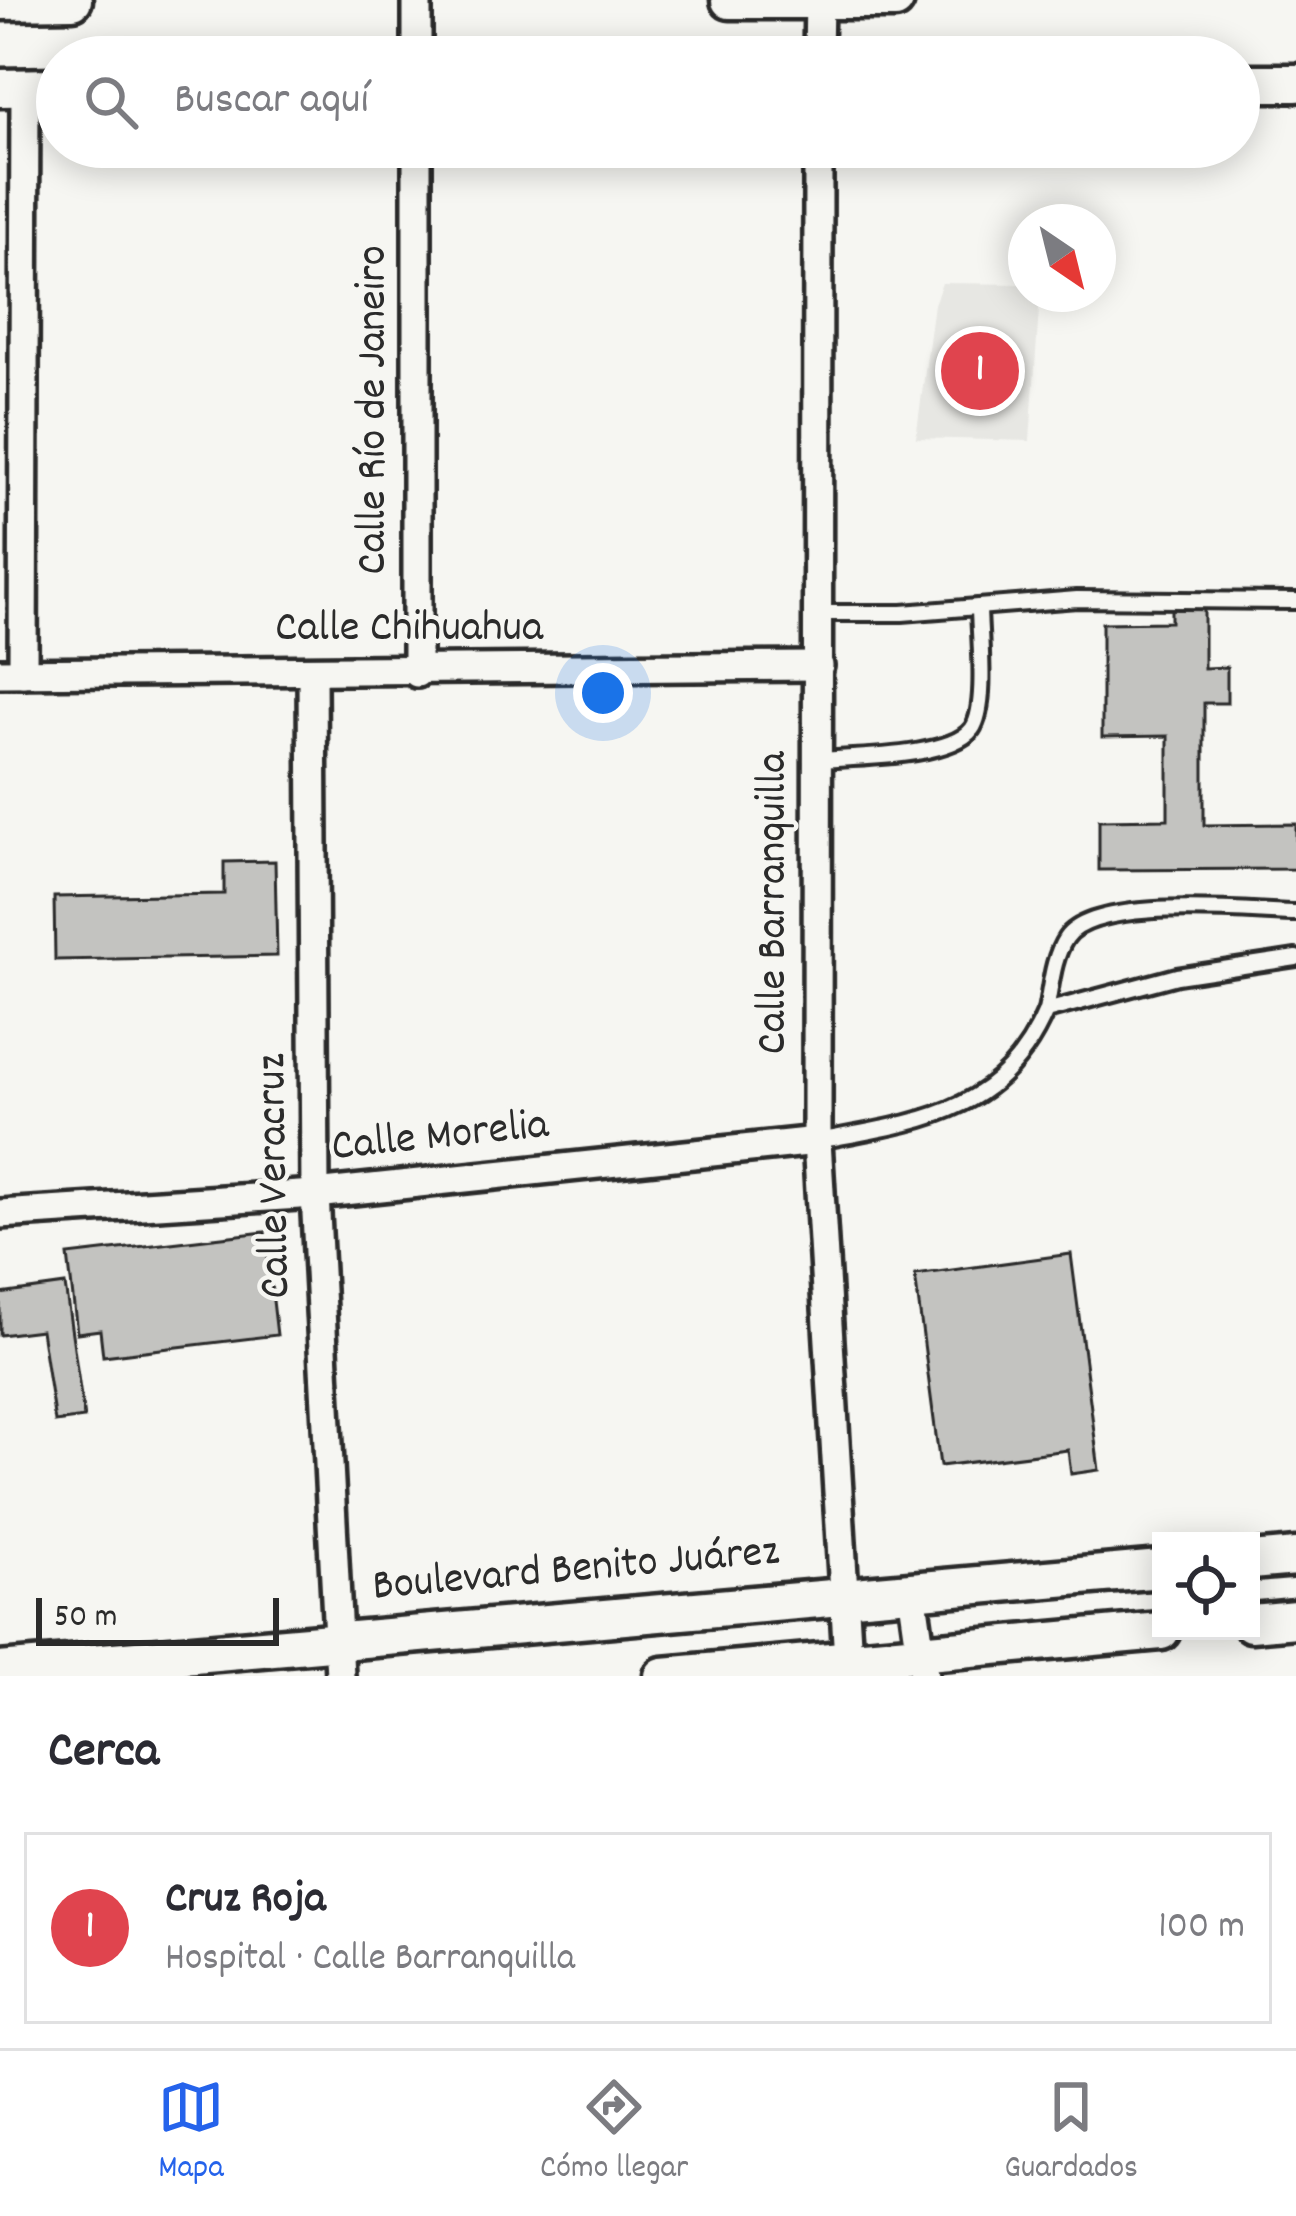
<!DOCTYPE html>
<html lang="es">
<head>
<meta charset="utf-8">
<style>
  body { margin:0; font-family:Dekko,sans-serif; background:#f7f7f7; color:#2b2b33 }
  .controls { position:absolute; right:36px; bottom:36px; display:grid; overflow:hidden; border-radius:0px; box-shadow:0 6px 30px #0003 }
  .controls button { width:108px; height:108px; display:grid; place-items:center; padding:0; border:0; border-bottom:3px solid #e1e1e2; background:#fff; color:#2b2b33; font:60px sans-serif }
  .compass { position:absolute; left:1008px; top:204px; width:108px; height:108px; border-radius:50%; background:#fff; box-shadow:0 6px 30px #0003; rotate:145deg }
  .scale { position:absolute; left:36px; bottom:30px; width:243px; box-sizing:border-box; padding-left:12px; border:6px solid #2b2b2b; border-top:0; font-size:33px; line-height:42px; white-space:nowrap; color:#2b2b2b; -webkit-text-stroke:9px #f6f6f2; paint-order:stroke }
  .you { position:absolute; left:603px; top:693px; width:42px; height:42px; margin:-30px; border:9px solid #fff; border-radius:50%; background:#1a73e8; box-shadow:0 0 0 18px #1a73e833 }
  .badge { display:grid; place-items:center; width:78px; height:78px; border-radius:50%; background:#2563eb; color:#fff; font-size:39px; font-weight:700 }
  .pin { position:absolute; translate:-50% -50%; border:6px solid #fff; box-shadow:0 3px 12px #0006 }
  .list { margin:0; padding:0; list-style:none }
  h2 { display:flex; justify-content:space-between; align-items:center; height:156px; margin:0; padding:0 48px; font-size:51px }
  h2 small { font-size:39px; font-weight:400; color:#7c7c81 }
  .list li { display:grid; grid-template-columns:78px 1fr auto; gap:36px; align-items:center; box-sizing:border-box; height:192px; margin:0 24px 24px; padding:0 24px; border:3px solid #e1e1e2; border-radius:0px }
  .list b { display:block; font-size:45px; white-space:nowrap }
  .list p { margin:0; font-size:39px; white-space:nowrap; color:#7c7c81 }
  .list em { font-size:39px; font-style:normal; color:#7c7c81 }
  .icon { flex:none; width:66px; height:66px; fill:none; stroke:currentColor; stroke-width:2; stroke-linecap:round; stroke-linejoin:round }
  .map { position:relative; flex:none; width:1296px; height:1676px; overflow:hidden }
  .search { position:absolute; background:#fff; box-shadow:0 6px 30px #0003; left:36px; right:36px; top:36px; height:132px; display:flex; align-items:center; gap:30px; box-sizing:border-box; padding:0 42px; border-radius:66px; color:#7c7c81; font-size:45px }
  .sheet { height:372px; background:#fff }
  nav { display:flex; justify-content:space-around; align-items:center; box-sizing:border-box; height:168px; border-top:3px solid #e1e1e2; background:#fff; font-size:33px; color:#7c7c81 }
  nav a { display:grid; justify-items:center; gap:6px }
  nav .on { color:#2563eb }
  .map>svg:first-child { display:block }
  .built { fill:#e7e7e3 }
  .building { fill:#c3c3c0; stroke:#2b2b2b; stroke-width:3 }
  .lines { fill:none; stroke-linecap:round; stroke-linejoin:round }
  .service-casing { stroke:#2b2b2b; stroke-width:22 }
  .minor-casing { stroke:#2b2b2b; stroke-width:36 }
  .secondary-casing { stroke:#2b2b2b; stroke-width:45 }
  .service { stroke:#f6f6f2; stroke-width:14 }
  .minor { stroke:#f6f6f2; stroke-width:27 }
  .secondary { stroke:#f6f6f2; stroke-width:36 }
  .labels { text-anchor:middle; dominant-baseline:central; stroke-width:9; stroke-linejoin:round; paint-order:stroke }
  .street-label { font-size:45px; fill:#2b2b2b; stroke:#f6f6f2 }
</style>
</head>
<body>
<div class="map">
<svg width="1296" height="1676" viewBox="0 0 1296 1676">
  <rect width="100%" height="100%" fill="#f6f6f2"/>
  <filter id="ink" filterUnits="userSpaceOnUse"><feTurbulence type="fractalNoise" baseFrequency=".00833" numOctaves="2"/><feDisplacementMap in="SourceGraphic" scale="24" xChannelSelector="R" yChannelSelector="G"/><feConvolveMatrix kernelMatrix="1 2 1 2 8 2 1 2 1" color-interpolation-filters="sRGB"/></filter>
  <g filter="url(#ink)">
    <polygon class="built" points="942,283 1026,284 1026,294 1040,294 1030,441 916,438 934,304"/>
    <g class="building">
      <polygon points="1171,607 1204,607 1204,668 1227,667 1227,703 1204,703 1204,825 1296,824 1296,869 1099,870 1099,820 1168,819 1168,736 1102,737 1102,623 1171,622"/>
      <polygon points="275,861 277,956 55,960 54,897 224,894 224,862"/>
      <polygon points="265,1232 277,1335 103,1356 100,1330 77,1333 68,1255"/>
      <polygon points="1071,1254 1099,1470 1071,1474 1068,1450 940,1466 915,1275"/>
      <polygon points="65,1285 84,1418 55,1422 41,1330 0,1335 0,1294"/>
    </g>
    <g class="lines">
      <g class="service-casing">
        <g id="service">
          <polyline points="819,613 902,613 1077,599 1296,601"/>
          <path d="M817 760C854 757 950 758 972 729 988 707 979 634 979 607"/>
          <path d="M1046 1011C1051 988 1052 959 1066 938 1095 896 1247 912 1296 913"/>
          <path d="M818 1141C917 1122 1002 1115 1046 1011L1177 976 1296 958"/>
        </g>
      </g>
      <g class="minor-casing">
        <g id="minor">
          <polyline points="417,57 417,0"/>
          <polyline points="818,57 819,0"/>
          <polyline points="818,147 817,1141 848,1659"/>
          <polyline points="0,673 819,666"/>
          <polyline points="23,673 25,88"/>
          <polyline points="312,673 315,1194 340,1676"/>
          <polyline points="417,673 417,147"/>
          <polyline points="0,1214 315,1194 817,1141"/>
          <polyline points="912,1591 924,1676"/>
        </g>
      </g>
      <g class="secondary-casing">
        <g id="secondary">
          <polyline points="730,0 895,0"/>
          <polyline points="0,1 73,0"/>
          <polyline points="1239,83 1296,83"/>
          <polyline points="0,88 57,87"/>
          <polyline points="1251,1561 1296,1557"/>
          <polyline points="1251,1623 1296,1619"/>
          <polyline points="0,1671 1161,1569"/>
          <polyline points="663,1676 1161,1631"/>
        </g>
      </g>
      <use href="#service" class="service"/>
      <use href="#minor" class="minor"/>
      <use href="#secondary" class="secondary"/>
    </g>
  </g>
  <g class="labels">
    <g class="street-label">
      <text transform="translate(375 410) rotate(-90)">Calle Río de Janeiro</text>
      <text x="409" y="630">Calle Chihuahua</text>
      <text transform="translate(775 903) rotate(-90)">Calle Barranquilla</text>
      <text transform="translate(440 1138) rotate(-6)">Calle Morelia</text>
      <text transform="translate(276 1176) rotate(-91)">Calle Veracruz</text>
      <text transform="translate(576 1571) rotate(-5)">Boulevard Benito Juárez</text>
    </g>
  </g>
</svg>
<div class="controls">
<button><svg class="icon" aria-label="locate" viewBox="0 0 24 24"><circle cx="12" cy="12" r="6"/><path d="M12 2v4M12 18v4M2 12h4M18 12h4"/></svg></button>
</div>
<svg class="compass" viewBox="-18 -18 36 36"><path d="M0-13l5 13h-10z" fill="#e53935"/><path d="M0 13l5-13h-10z" fill="#7c7c81"/></svg>
<div class="scale">50 m</div>
<div class="you"></div>
<div class="pin badge" style="left:980px;top:371px;background:#e0444e">1</div>
<div class="search"><svg class="icon" aria-label="search" viewBox="0 0 24 24"><circle cx="10" cy="10" r="6"/><path d="M15 15l6 6"/></svg>Buscar aquí</div>
</div>
<section class="sheet">
<h2>Cerca<small></small></h2>
<ul class="list">
<li><span class="badge" style="background:#e0444e">1</span><div><b>Cruz Roja</b><p>Hospital · Calle Barranquilla</p></div><em>100 m</em></li>
</ul>
</section>
<nav>
<a class="on"><svg class="icon" aria-label="map" viewBox="0 0 24 24"><path d="M3 6l6-2 6 2 6-2v14l-6 2-6-2-6 2zM9 4v14M15 6v14"/></svg>Mapa</a>
<a><svg class="icon" aria-label="directions" viewBox="0 0 24 24"><path d="M12 3l9 9-9 9-9-9zM9 14v-3h6M13 9l2 2-2 2"/></svg>Cómo llegar</a>
<a><svg class="icon" aria-label="saved" viewBox="0 0 24 24"><path d="M7 4h10v16l-5-4-5 4z"/></svg>Guardados</a>
</nav>
</body>
</html>
